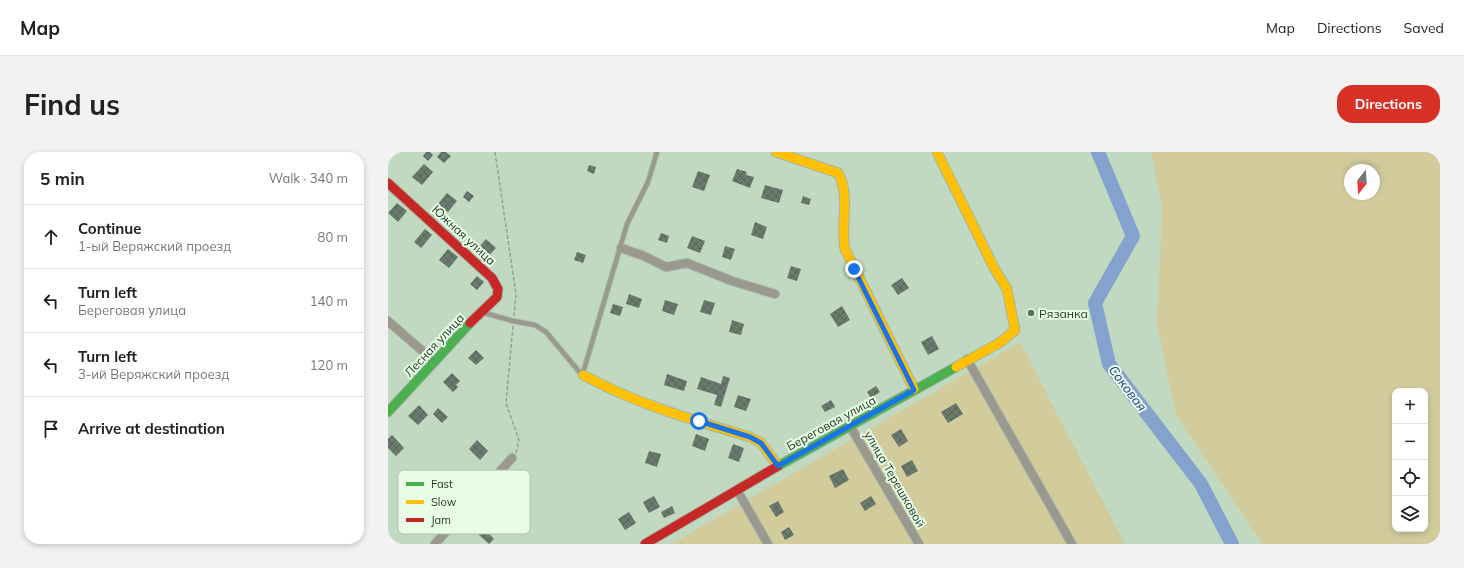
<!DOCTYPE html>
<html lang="en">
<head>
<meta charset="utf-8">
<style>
  body { margin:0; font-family:Mulish,sans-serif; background:#f2f2f2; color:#222 }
  .controls { position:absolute; right:12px; bottom:12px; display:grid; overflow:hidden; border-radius:8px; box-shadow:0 2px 6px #0003 }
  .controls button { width:36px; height:36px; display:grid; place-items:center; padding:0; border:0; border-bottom:1px solid #e0e0e0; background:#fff; color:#222; font:20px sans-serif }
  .compass { position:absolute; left:956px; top:12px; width:36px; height:36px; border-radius:50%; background:#fff; box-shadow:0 2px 6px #0003; rotate:197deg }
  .stop { position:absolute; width:12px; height:12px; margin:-9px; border:3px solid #1a73e8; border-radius:50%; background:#fff }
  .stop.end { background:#1a73e8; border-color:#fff; box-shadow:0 1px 4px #0008 }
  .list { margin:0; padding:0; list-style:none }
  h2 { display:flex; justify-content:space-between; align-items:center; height:52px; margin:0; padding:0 16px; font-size:17px }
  h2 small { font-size:13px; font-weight:400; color:#767676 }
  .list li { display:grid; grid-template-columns:26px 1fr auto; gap:12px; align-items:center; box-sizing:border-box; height:64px; padding:0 16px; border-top:1px solid #e0e0e0 }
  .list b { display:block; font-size:15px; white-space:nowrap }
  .list p { margin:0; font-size:13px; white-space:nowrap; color:#767676 }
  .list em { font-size:13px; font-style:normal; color:#767676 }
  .icon { flex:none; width:22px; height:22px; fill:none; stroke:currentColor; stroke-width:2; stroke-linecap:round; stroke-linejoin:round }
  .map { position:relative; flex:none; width:1052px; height:392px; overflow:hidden; border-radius:16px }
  header { display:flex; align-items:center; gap:24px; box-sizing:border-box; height:56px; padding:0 20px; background:#fff; border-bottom:1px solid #e0e0e0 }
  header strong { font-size:19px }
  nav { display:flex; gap:22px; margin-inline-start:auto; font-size:14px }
  .intro { display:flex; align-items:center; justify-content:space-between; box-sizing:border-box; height:96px; padding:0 24px }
  h1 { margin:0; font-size:28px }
  .button { padding:10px 18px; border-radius:16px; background:#d93025; color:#fff; font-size:14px; font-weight:700 }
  main { display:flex; gap:24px; padding:0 24px }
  aside { flex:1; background:#fff; border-radius:16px; box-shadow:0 2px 6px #0003 }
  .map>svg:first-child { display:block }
  .grass { fill:#d2cc9d; fill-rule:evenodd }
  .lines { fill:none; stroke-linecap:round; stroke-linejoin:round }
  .river { stroke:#84a2ce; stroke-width:14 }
  .building { fill:url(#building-cross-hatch) }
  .lane-casing { stroke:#a4b7a4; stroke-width:6 }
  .street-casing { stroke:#a4b7a4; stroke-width:10 }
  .fast-casing { stroke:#a4b7a4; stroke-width:11 }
  .slow-casing { stroke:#a4b7a4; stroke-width:11 }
  .jam-casing { stroke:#a4b7a4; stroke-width:11 }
  .path { stroke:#99a093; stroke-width:1.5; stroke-dasharray:4 2; stroke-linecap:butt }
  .lane { stroke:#9b9890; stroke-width:4 }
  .street { stroke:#9b9890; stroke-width:8 }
  .fast { stroke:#4caf50; stroke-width:9 }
  .slow { stroke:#ffc107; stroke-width:9 }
  .jam { stroke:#c62828; stroke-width:9 }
  .route { stroke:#1a73e8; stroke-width:5 }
  .poi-dot { fill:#5d705d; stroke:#e7fde7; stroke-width:1.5 }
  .labels { text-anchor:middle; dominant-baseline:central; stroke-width:4; stroke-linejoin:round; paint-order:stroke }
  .street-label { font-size:12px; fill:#273827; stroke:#e7fde7 }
  .poi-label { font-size:12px; fill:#273827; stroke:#e7fde7; text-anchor:start }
  .water-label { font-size:13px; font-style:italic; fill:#1d3b90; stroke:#e7fde7 }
  .key { fill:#e7fde7; stroke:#adc2ad; stroke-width:1 }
  .key-label { font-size:11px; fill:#273827 }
</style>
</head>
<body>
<header>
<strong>Map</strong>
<nav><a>Map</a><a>Directions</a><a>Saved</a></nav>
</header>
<div class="intro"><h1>Find us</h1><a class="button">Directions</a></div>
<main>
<aside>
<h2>5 min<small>Walk · 340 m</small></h2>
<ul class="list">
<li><svg class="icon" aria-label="ahead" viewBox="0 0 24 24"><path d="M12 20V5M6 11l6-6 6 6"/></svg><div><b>Continue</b><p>1-ый Веряжский проезд</p></div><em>80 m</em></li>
<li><svg class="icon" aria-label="left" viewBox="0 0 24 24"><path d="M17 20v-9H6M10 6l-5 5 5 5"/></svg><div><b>Turn left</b><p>Береговая улица</p></div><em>140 m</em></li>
<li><svg class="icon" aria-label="left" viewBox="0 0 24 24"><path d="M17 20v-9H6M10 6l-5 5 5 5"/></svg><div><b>Turn left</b><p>3-ий Веряжский проезд</p></div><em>120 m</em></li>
<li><svg class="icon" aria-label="arrive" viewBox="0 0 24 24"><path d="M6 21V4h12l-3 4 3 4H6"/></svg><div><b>Arrive at destination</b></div></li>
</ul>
</aside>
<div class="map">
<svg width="1052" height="392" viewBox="0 0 1052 392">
  <defs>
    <pattern id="building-cross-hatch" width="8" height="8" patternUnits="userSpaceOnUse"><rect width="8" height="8" fill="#6a7a6d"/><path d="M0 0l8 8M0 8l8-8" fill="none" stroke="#57655a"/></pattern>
  </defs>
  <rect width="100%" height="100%" fill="#c1d9c1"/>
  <g class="grass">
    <path d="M763 0H1052V392H874L788 263 769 172 774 55ZM962 18H986V42H962ZM1007 239H1037V377H1007Z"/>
    <polygon points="632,190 737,392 283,392"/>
  </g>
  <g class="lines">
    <polyline class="river" points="710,0 745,84 707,151 721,212 813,332 844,392"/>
  </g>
  <g class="building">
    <polygon points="38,0 42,0 45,3 40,9 35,4"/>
    <polygon points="53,0 58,0 63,4 56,11 49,5"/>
    <polygon points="36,12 45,20 34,33 24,25"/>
    <polygon points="201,13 208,15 206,22 199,19"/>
    <polygon points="349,17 359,20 358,23 366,25 362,36 344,29"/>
    <polygon points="310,19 322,23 316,39 304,35"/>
    <polygon points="377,33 395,38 391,51 373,46"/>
    <polygon points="79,39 86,44 81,50 75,45"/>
    <polygon points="59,41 69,49 60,60 50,52"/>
    <polygon points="415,44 423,47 421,53 413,51"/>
    <polygon points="9,51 19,59 10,70 0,61"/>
    <polygon points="367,70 379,75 375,87 363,83"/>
    <polygon points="37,77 44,83 33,96 26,90"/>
    <polygon points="273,81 281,84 279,91 270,88"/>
    <polygon points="304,84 317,89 312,101 299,96"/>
    <polygon points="98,87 108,96 100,105 90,96"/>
    <polygon points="337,94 347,97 343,108 334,105"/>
    <polygon points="60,97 70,105 61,116 51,108"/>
    <polygon points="189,100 198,103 195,111 186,108"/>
    <polygon points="403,114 413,117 409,129 399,126"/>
    <polygon points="89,124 96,130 89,138 82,132"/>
    <polygon points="514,126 521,136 510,143 503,133"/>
    <polygon points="241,142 254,147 251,156 238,152"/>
    <polygon points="277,148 290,152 286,163 274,159"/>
    <polygon points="316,148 327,151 323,163 312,160"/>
    <polygon points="225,152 235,155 232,164 222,161"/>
    <polygon points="454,154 462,168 450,175 442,162"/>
    <polygon points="344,168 356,172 353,183 341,180"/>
    <polygon points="544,184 551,197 540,203 533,190"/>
    <polygon points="88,198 96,206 88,213 80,206"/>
    <polygon points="64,221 72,229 68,233 70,235 65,240 55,230"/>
    <polygon points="279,222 299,229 296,239 276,233"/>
    <polygon points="335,224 342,226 333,255 326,253 329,243 309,237 313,225 333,232"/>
    <polygon points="488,234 492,240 483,246 479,240"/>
    <polygon points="350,243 363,247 358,259 346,255"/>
    <polygon points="443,248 447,255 437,260 433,254"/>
    <polygon points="568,251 575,262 560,271 553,260"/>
    <polygon points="31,253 40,263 30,273 20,264"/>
    <polygon points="50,256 60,265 54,271 45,262"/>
    <polygon points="513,277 520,289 511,295 503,283"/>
    <polygon points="308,282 321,287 317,299 304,294"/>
    <polygon points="4,283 16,296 8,304 0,296 0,287"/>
    <polygon points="89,288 100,299 92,308 81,297"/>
    <polygon points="345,292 356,296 351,310 340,306"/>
    <polygon points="261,299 273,302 269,315 257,311"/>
    <polygon points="524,308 530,319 519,325 513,314"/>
    <polygon points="455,317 461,328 447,336 441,324"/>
    <polygon points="266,344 272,355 261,361 255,350"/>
    <polygon points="483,344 488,352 477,359 472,351"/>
    <polygon points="390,349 396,360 388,365 381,354"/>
    <polygon points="284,354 287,361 276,366 273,360"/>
    <polygon points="241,360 248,371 237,378 230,367"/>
    <polygon points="401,375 406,383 397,388 393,380"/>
    <polygon points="96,376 106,387 101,392 90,382"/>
  </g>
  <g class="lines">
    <g class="lane-casing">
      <g id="lane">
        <polyline points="97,161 125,169 147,173 158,180 194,223"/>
        <polyline points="195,221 239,72 260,30 269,0"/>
      </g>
    </g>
    <g class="street-casing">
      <g id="street">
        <polyline points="233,96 256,104 278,115 299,111 344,129 387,142"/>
        <polyline points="0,169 47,210"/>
        <polyline points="579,207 684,392"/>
        <polyline points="462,274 531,392"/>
        <polyline points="349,338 380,392"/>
        <polyline points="47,392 124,306"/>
      </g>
    </g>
    <g class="fast-casing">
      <g id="fast">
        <polyline points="0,260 82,171"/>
        <polyline points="390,314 568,215"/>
      </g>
    </g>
    <g class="slow-casing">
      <g id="slow">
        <path d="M388 0 450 21C463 44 452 72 457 97L526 237"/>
        <polyline points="549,0 606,116 619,137 627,178 613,190 568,215"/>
        <path d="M195 223C248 252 305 268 362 285L373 291 390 314"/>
      </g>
    </g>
    <g class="jam-casing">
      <g id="jam">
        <polyline points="0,31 104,126 110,137 109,145 82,171"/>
        <polyline points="257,392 390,314"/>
      </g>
    </g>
    <g class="path">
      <polyline points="107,0 128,142 126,164"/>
      <polyline points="125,174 118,251 131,288 128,301"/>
    </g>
    <use href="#lane" class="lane"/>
    <use href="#street" class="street"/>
    <use href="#fast" class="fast"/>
    <use href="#slow" class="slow"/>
    <use href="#jam" class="jam"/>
  </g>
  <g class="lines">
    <polyline class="route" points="311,269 362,285 373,291 390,314 526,238 466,117"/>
  </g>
  <circle class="poi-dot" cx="643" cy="161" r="4"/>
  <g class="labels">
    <g class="street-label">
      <text transform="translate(76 83) rotate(43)">Южная улица</text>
      <text transform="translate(46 193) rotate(-47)">Лесная улица</text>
      <text transform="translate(443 271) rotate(-29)">Береговая улица</text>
      <text transform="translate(507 327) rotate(60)">улица Терешковой</text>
    </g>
    <g class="poi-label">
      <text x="651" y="161">Рязанка</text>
    </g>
    <g class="water-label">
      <text transform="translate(740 236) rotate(53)">Соковая</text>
    </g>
  </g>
  <rect x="10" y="318" width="132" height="64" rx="6" class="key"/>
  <rect x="18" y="330" width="18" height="4" fill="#4caf50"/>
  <rect x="18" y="348" width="18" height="4" fill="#ffc107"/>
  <rect x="18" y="366" width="18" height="4" fill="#c62828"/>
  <g class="key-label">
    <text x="43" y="336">Fast</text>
    <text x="43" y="354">Slow</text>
    <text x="43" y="372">Jam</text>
  </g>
</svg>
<div class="controls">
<button>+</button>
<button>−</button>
<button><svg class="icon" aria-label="locate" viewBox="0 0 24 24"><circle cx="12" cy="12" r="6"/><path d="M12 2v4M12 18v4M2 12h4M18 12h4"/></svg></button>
<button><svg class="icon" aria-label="layers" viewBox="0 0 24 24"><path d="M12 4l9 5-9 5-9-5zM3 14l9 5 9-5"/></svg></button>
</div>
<svg class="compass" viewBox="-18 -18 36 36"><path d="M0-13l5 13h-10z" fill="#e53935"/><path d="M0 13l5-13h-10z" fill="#767676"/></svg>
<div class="stop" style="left:311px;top:269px"></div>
<div class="stop end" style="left:466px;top:117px"></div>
</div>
</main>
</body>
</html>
